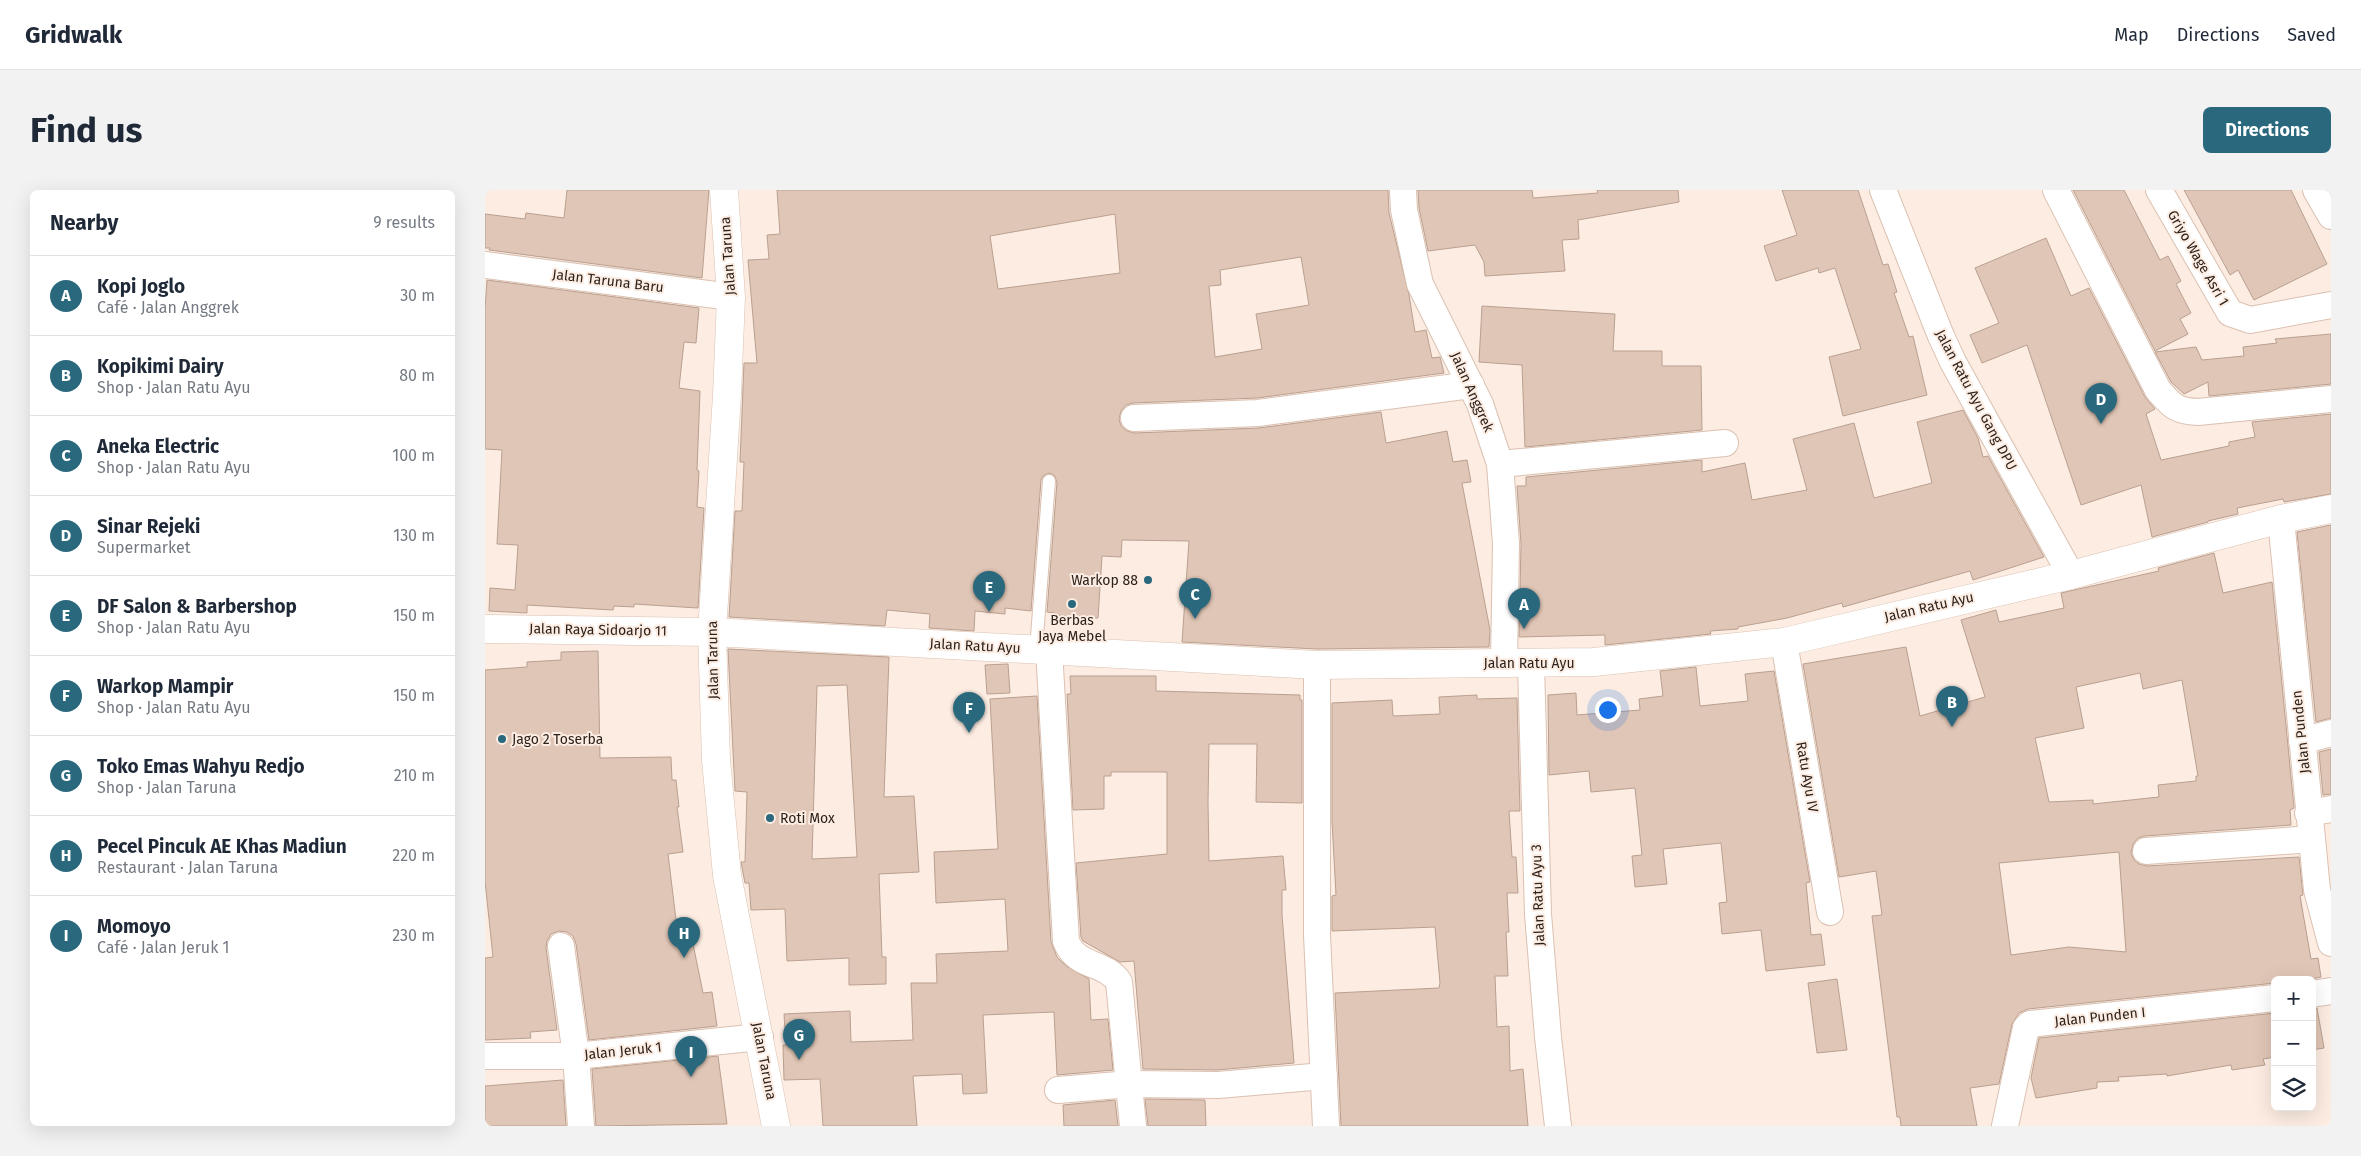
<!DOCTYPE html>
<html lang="en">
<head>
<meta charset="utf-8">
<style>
  body { margin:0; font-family:"Fira Sans",sans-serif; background:#f2f2f3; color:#1f2937 }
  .controls { position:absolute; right:15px; bottom:15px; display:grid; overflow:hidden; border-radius:8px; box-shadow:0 5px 20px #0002 }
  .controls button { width:45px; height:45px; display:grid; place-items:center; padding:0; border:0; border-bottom:1px solid #e0e1e3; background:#fff; color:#1f2937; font:25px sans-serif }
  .you { position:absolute; left:1122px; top:519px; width:18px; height:18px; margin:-12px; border:4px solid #fff; border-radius:50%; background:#1a73e8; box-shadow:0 0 0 8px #1a73e833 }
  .badge { display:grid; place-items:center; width:32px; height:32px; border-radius:50%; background:#29687d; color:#fff; font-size:16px; font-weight:700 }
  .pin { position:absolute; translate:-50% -41px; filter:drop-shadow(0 1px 2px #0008) }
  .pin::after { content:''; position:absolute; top:26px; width:18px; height:15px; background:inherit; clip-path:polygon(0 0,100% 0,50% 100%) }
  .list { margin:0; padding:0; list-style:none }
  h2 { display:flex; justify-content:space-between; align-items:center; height:65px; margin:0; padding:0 20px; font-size:21px }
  h2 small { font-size:16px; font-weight:400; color:#747a83 }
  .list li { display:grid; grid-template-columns:32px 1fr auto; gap:15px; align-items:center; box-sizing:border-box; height:80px; padding:0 20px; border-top:1px solid #e0e1e3 }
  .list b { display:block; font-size:19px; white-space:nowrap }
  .list p { margin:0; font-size:16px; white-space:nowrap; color:#747a83 }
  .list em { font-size:16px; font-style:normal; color:#747a83 }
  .icon { flex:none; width:28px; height:28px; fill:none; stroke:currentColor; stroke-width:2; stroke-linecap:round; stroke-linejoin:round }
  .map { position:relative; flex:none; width:1846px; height:936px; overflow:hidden; border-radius:8px }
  header { display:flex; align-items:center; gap:30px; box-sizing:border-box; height:70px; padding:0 25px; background:#fff; border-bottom:1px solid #e0e1e3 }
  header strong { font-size:24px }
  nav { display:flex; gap:28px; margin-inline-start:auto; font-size:18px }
  .intro { display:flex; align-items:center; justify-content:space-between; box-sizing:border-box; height:120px; padding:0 30px }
  h1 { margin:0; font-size:35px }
  .button { padding:12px 22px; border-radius:8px; background:#29687d; color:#fff; font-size:18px; font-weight:700 }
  main { display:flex; gap:30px; padding:0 30px }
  aside { flex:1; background:#fff; border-radius:8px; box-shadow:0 5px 20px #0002 }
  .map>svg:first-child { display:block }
  .building { fill:#e0c6b6; stroke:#b9a090; fill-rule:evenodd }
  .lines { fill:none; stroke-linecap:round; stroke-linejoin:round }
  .lane-casing { stroke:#dbc1b1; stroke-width:14 }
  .street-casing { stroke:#dbc1b1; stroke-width:28 }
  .secondary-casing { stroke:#dbc1b1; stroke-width:29 }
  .lane { stroke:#fff; stroke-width:12 }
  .street { stroke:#fff; stroke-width:26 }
  .secondary { stroke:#fff; stroke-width:28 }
  .poi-dot { fill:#29687d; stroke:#fcece2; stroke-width:2 }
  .labels { text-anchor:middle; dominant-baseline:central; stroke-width:4; stroke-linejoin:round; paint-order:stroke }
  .street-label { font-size:14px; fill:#2c221c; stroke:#fcece2 }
  .poi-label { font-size:14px; fill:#2c221c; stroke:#fcece2; text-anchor:start }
</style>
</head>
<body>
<header>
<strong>Gridwalk</strong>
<nav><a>Map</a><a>Directions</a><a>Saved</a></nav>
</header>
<div class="intro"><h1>Find us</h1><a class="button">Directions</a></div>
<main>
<aside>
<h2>Nearby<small>9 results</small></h2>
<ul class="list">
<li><span class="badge">A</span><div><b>Kopi Joglo</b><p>Café · Jalan Anggrek</p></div><em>30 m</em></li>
<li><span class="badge">B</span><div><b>Kopikimi Dairy</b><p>Shop · Jalan Ratu Ayu</p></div><em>80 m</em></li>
<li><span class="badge">C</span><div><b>Aneka Electric</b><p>Shop · Jalan Ratu Ayu</p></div><em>100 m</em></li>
<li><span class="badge">D</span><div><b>Sinar Rejeki</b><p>Supermarket</p></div><em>130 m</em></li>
<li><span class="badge">E</span><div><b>DF Salon &amp; Barbershop</b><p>Shop · Jalan Ratu Ayu</p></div><em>150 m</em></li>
<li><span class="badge">F</span><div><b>Warkop Mampir</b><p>Shop · Jalan Ratu Ayu</p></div><em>150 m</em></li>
<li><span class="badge">G</span><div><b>Toko Emas Wahyu Redjo</b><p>Shop · Jalan Taruna</p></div><em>210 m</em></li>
<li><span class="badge">H</span><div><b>Pecel Pincuk AE Khas Madiun</b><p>Restaurant · Jalan Taruna</p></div><em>220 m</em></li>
<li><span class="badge">I</span><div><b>Momoyo</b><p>Café · Jalan Jeruk 1</p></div><em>230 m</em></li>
</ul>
</aside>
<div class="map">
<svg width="1846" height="936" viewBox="0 0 1846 936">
  <rect width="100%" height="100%" fill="#fcece2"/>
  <g class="building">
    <polygon points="82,0 224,0 217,88 4,60 5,58 0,58 0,24 40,29 41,23 79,28"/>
    <path d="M292 0H903L904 23 924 105 930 142 941 140 947 168 955 167 959 183 772 208 648 213 641 215 636 221 634 229 636 236 642 241 650 243 774 238 896 222 901 253 962 241 968 272 982 270 986 292 977 293 1005 440 1004 457 832 459 697 452 704 351 637 350 636 367 617 366 613 428 570 425V423L562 422 572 292 569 285 564 283 558 286 556 290 546 421 520 418V424L490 421 489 441 444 438 445 424 402 420 400 436 244 427 250 321H257L259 272H255L259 173H272L263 70 284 69 282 45 295 44ZM630 24 635 83 513 99 505 46ZM816 67 824 115 771 124 777 159 730 167 724 96 736 95 735 80Z"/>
    <polygon points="933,0 1047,0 1048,8 1113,3 1112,0 1193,0 1194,12 1093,30 1094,49 1077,50 1080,81 1000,86 999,72 990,55 943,61 934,18"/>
    <polygon points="1297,0 1373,0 1398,75 1403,74 1412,102 1409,103 1424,147 1428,146 1442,205 1358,226 1344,167 1376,159 1350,78 1334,83 1333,78 1291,91 1279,56 1312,45"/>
    <polygon points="1588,0 1639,0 1675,70 1683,66 1696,91 1691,94 1706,123 1695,129 1703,144 1670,161"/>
    <polygon points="1699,0 1806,0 1842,74 1769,110 1753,80 1745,85"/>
    <polygon points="1561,48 1586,106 1604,98 1660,207 1670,219 1661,224 1676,270 1744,256 1744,252 1770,247 1767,232 1846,224 1846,304 1799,312 1798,309 1752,318 1753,324 1723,331 1723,332 1667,347 1656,295 1596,315 1542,155 1497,173 1485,145 1514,133 1490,78"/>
    <polygon points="2,90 214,118 211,153 199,152 194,198 215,201 212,280 214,281 212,317 219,318 213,418 149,414 149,417 129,416 128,420 42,415 42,423 4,421 5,398 30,400 33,355 12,354 17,260 0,259 0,119"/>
    <polygon points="997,116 1130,124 1128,161 1177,161 1177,176 1216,176 1217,240 1040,257 1037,175 994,172"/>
    <polygon points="1846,144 1846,194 1724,206 1723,192 1699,204 1686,192 1670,162 1711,157 1717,170 1759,166 1758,157 1792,153 1790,149"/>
    <polygon points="1478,220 1493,248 1498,267 1503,266 1559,367 1488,390 1485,381 1358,417 1357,413 1302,428 1253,437 1253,439 1225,441 1226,444 1120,455 1120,445 1034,447 1036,354 1032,296 1041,296 1041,287 1217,270 1217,282 1260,273 1267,310 1322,300 1308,249 1369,233 1389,308 1447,293 1432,232"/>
    <polygon points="1846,335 1846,528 1831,532 1812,342"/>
    <path d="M1729 363 1738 403 1787 392 1809 618 1805 620 1806 635 1660 646 1653 648 1648 654 1646 663 1649 670 1654 674 1662 676 1814 667 1818 705 1815 706 1826 769 1833 768 1836 787 1823 790H1790V793L1543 819 1534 823 1527 834 1514 894 1485 898 1492 936H1416L1415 927H1412L1387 726 1397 725 1391 681 1354 687 1318 474 1421 457 1435 526 1500 507 1476 430 1511 420 1514 432 1579 418 1576 403 1674 381 1673 378ZM1655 483 1658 499 1697 490 1713 586H1711V591L1673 595 1674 607 1608 614V610L1564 612 1550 548 1599 538 1591 497ZM1634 662 1641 762 1584 757 1526 765 1514 673Z"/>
    <path d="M243 459 404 467 399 607 429 606 434 682 394 684 397 767H401V794L364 795V768L302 771 300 719 266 720 264 693H260L256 672H260L262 602 250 601ZM362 495 372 667 327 669 332 496Z"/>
    <polygon points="113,461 115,568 186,567 187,590 191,590 194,617 192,617 198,662 183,664 193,746 206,744 218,803 227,802 232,836 104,850 91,754 88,746 82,742 74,741 66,744 62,751 61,758 72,840 45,842 46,848 0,850 0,768 8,767 0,691 0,480 42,477 42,472 76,470 76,462"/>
    <polygon points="523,474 525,503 502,504 500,475"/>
    <polygon points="1211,477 1215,516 1263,511 1260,484 1289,481 1325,692 1321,693 1326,745 1336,744 1340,775 1281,781 1276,740 1237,744 1234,713 1242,712 1236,653 1178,659 1182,694 1150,697 1147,666 1157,665 1150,598 1106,602 1104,581 1064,585 1063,505 1091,503 1092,525 1155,520 1154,509 1178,506 1175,481"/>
    <polygon points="585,486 671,486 671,501 815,505 815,510 817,510 817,613 771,612 772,554 724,554 723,612 724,671 798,666 801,700 797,700 797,725 809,873 732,880 658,879 649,771 635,772 598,751 596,747 591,673 682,664 682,582 626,582 626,586 619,586 619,619 588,620 582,504 586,504"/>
    <polygon points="992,505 992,509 1032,508 1035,621 1024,621 1027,667 1031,667 1033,703 1022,703 1024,742 1021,742 1023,786 1010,786 1012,837 1024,836 1025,881 1038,879 1043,936 856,936 850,803 954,798 955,793 950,737 847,741 847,706 851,705 847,632 847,513 907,510 908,526 955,524 954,507"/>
    <polygon points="552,506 566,752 572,767 581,776 604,789 606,830 623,829 628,880 572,885 569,822 498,825 502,903 478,904 477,884 428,886 432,936 338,936 335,889 299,890 298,855 301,855 299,824 365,821 366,852 428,850 426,793 452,793 451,764 523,761 520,709 451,713 449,662 513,659 505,509"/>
    <polygon points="1846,559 1846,604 1838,605 1834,562"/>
    <polygon points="1352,789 1362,860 1332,863 1323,793"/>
    <polygon points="1832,818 1839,858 1827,860 1827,819"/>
    <polygon points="1790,823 1790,867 1778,869 1780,875 1747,880 1746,875 1682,886 1682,884 1633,887 1634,891 1612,892 1612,898 1551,908 1546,888 1554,848"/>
    <polygon points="233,866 242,934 111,936 107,879"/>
    <polygon points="78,890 81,936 0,936 0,896"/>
    <polygon points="660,909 720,910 721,936 663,936"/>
    <polygon points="630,910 633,936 579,936 578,915"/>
  </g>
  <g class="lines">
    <g class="lane-casing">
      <polyline id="lane" points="551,459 564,291"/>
    </g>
    <g class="street-casing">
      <g id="street">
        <polyline points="918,0 919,20 935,94 995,214 1015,274 1021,354 1019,473"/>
        <polyline points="1398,0 1456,146 1468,172 1586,385"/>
        <path d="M1571 0 1673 200C1687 216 1691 221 1713 222L1846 209"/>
        <polyline points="1674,0 1745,123 1765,130 1846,115"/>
        <polyline points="1831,0 1846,26"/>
        <polyline points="0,75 246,107"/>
        <polyline points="649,228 773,223 986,195"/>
        <polyline points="1015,274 1240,253"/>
        <polyline points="1796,329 1832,700 1846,753"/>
        <polyline points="1299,452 1345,722"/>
        <path d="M564 460 581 751C591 778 620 771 634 792L648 936"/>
        <polyline points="1046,474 1053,724 1063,847 1073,936"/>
        <polyline points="832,475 832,745 841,936"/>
        <polyline points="1817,551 1846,543"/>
        <polyline points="1823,623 1846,619"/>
        <polyline points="1661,661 1827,649"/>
        <polyline points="76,756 91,866 96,936"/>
        <polyline points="1827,804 1846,801"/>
        <polyline points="0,866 91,866 275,847"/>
        <polyline points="573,900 645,894 733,895 839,886"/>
        <polyline points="1520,936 1541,838 1545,834 1790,808"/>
      </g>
    </g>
    <g class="secondary-casing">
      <g id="secondary">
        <polyline points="239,0 246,107 242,205 227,442 231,570 242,685 291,936"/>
        <polyline points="0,439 227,442 832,475 1109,472 1299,452 1586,385 1796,329 1846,319"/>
      </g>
    </g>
    <use href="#lane" class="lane"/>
    <use href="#street" class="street"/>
    <use href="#secondary" class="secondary"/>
  </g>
  <g class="poi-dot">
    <circle cx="663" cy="390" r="5"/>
    <circle cx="587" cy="414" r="5"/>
    <circle cx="17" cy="549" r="5"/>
    <circle cx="285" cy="628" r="5"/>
  </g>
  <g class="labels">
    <g class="street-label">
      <text transform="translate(243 66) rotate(-94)">Jalan Taruna</text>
      <text transform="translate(1713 68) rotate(60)">Griyo Wage Asri 1</text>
      <text transform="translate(123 91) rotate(7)">Jalan Taruna Baru</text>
      <text transform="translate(987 202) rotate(66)">Jalan Anggrek</text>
      <text transform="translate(1491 210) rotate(62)">Jalan Ratu Ayu Gang DPU</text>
      <text transform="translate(1444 417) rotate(-13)">Jalan Ratu Ayu</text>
      <text transform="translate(113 440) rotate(1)">Jalan Raya Sidoarjo 11</text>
      <text transform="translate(490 456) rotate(3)">Jalan Ratu Ayu</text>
      <text transform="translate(228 470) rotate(-91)">Jalan Taruna</text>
      <text x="1044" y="473">Jalan Ratu Ayu</text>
      <text transform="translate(1816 542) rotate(-96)">Jalan Punden</text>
      <text transform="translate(1322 587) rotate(80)">Ratu Ayu IV</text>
      <text transform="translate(1053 705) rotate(-92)">Jalan Ratu Ayu 3</text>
      <text transform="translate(1615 827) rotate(-6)">Jalan Punden I</text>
      <text transform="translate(138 861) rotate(-6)">Jalan Jeruk 1</text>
      <text transform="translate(279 871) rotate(79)">Jalan Taruna</text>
    </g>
    <g class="poi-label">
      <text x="653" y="390" text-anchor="end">Warkop 88</text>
      <text x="587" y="430" text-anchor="middle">Berbas<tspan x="587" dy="16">Jaya Mebel</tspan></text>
      <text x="27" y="549">Jago 2 Toserba</text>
      <text x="295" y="628">Roti Mox</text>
    </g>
  </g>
</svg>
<div class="controls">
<button>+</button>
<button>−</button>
<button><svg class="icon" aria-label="layers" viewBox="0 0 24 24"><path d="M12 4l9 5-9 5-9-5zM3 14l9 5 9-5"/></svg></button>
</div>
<div class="you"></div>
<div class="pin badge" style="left:1039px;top:439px">A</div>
<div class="pin badge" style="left:1467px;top:537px">B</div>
<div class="pin badge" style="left:710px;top:429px">C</div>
<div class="pin badge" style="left:1616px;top:234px">D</div>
<div class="pin badge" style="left:504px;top:422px">E</div>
<div class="pin badge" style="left:484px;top:543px">F</div>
<div class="pin badge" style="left:314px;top:870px">G</div>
<div class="pin badge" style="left:199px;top:768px">H</div>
<div class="pin badge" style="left:206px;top:887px">I</div>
</div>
</main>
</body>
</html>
